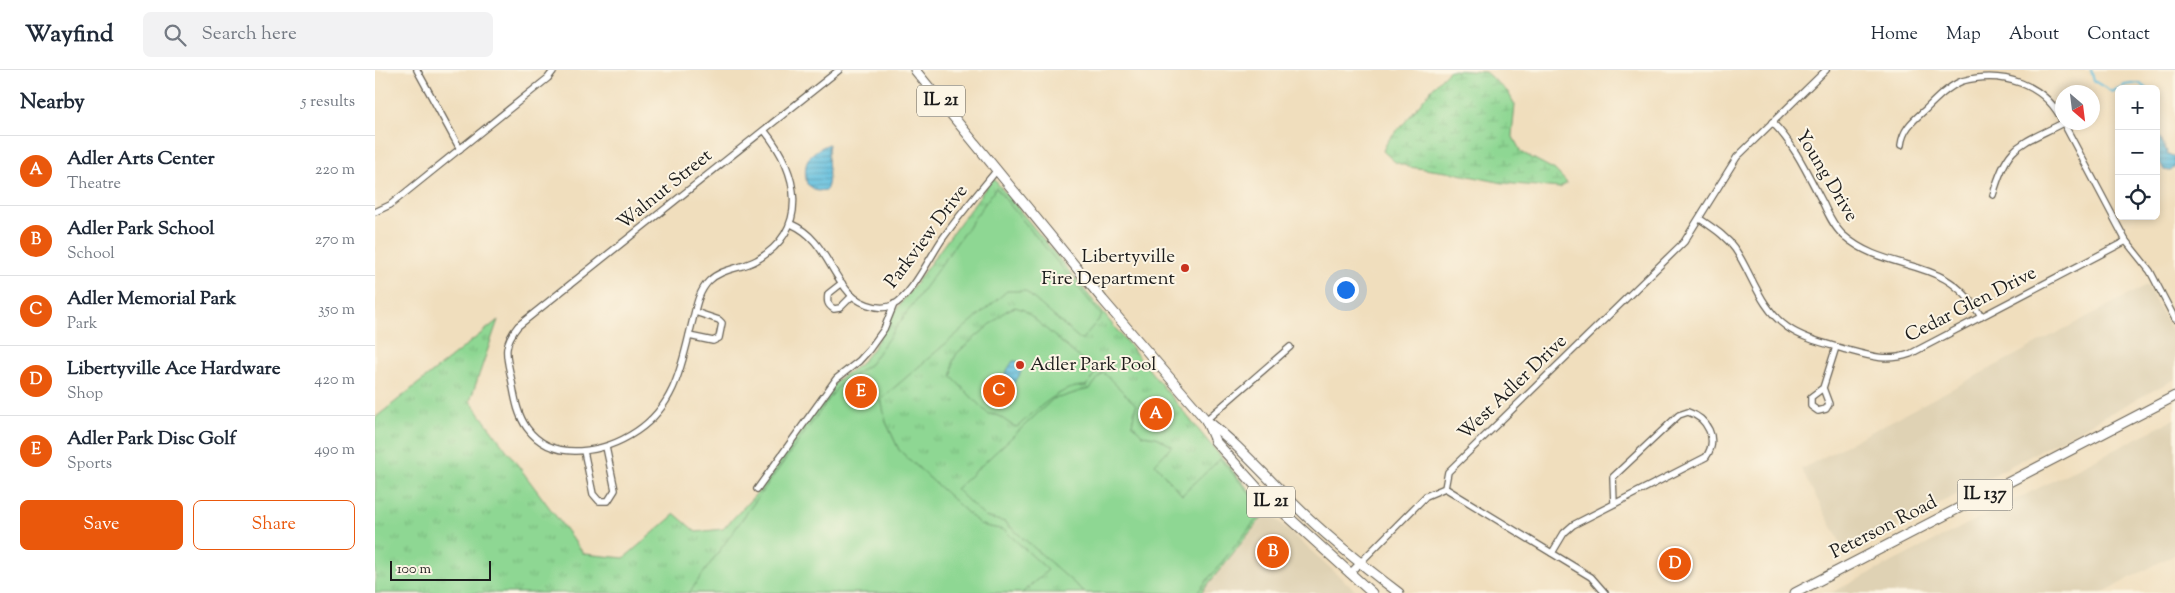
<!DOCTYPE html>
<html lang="en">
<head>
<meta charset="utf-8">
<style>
  body { margin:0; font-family:"Sorts Mill Goudy",serif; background:#f2f2f3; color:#1f2937 }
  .controls { position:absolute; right:15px; top:15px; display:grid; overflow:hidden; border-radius:8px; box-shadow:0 2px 8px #0003 }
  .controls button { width:45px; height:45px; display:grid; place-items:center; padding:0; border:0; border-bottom:1px solid #e0e1e3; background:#fff; color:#1f2937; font:25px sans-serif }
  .compass { position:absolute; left:1680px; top:15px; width:45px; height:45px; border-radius:50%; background:#fff; box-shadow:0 2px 8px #0003; rotate:152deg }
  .scale { position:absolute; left:15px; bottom:12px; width:101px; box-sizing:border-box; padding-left:5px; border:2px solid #1c1c1c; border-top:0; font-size:14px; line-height:18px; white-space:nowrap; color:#1c1c1c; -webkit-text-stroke:4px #fcf5e5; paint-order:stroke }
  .you { position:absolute; left:970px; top:219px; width:18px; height:18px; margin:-12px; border:4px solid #fff; border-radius:50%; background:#1a73e8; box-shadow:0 0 0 8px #1a73e833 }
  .badge { display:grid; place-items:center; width:32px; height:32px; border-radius:50%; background:#ea580c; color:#fff; font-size:16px; font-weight:700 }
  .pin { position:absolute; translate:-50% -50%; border:2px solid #fff; box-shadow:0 1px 5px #0006 }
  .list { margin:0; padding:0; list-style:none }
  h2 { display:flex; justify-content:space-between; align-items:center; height:65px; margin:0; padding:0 20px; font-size:21px }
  h2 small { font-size:16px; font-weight:400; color:#747a83 }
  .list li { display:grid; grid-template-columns:32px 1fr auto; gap:15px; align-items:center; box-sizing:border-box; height:70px; padding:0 20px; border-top:1px solid #e0e1e3 }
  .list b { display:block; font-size:19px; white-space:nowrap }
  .list p { margin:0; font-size:16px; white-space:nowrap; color:#747a83 }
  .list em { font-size:16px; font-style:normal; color:#747a83 }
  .actions { display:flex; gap:10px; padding:15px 20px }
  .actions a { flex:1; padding:11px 0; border:1px solid #ea580c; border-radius:8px; text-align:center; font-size:18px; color:#ea580c }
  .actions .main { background:#ea580c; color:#fff }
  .icon { flex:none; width:28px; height:28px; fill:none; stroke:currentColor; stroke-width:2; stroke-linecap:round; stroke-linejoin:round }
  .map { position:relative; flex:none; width:1800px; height:523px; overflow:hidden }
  header { display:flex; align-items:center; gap:30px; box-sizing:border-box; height:70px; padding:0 25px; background:#fff; border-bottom:1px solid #e0e1e3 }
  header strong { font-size:24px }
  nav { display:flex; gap:28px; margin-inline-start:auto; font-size:18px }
  .search { width:350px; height:45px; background:#f2f2f3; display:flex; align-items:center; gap:12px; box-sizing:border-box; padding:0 18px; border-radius:8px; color:#747a83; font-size:19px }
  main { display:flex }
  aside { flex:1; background:#fff }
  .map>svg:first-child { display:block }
  .built { fill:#dfd2b4 }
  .wetland { fill:url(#wetland-marsh); stroke:#557a58 }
  .park { fill:url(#park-tufts); stroke:#557a58 }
  .pitch { fill:#8ed793; stroke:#557a58 }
  .water { fill:url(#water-rules); stroke:#3e6e7e }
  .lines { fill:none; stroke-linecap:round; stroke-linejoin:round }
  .stream { stroke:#61bfdf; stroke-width:2 }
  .minor-casing { stroke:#666054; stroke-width:8 }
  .primary-casing { stroke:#666054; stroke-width:11 }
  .minor { stroke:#fff; stroke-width:5.5 }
  .primary { stroke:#fff; stroke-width:9 }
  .poi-dot { fill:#c8321e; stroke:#fcf5e5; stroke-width:2 }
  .labels { text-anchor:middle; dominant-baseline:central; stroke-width:4; stroke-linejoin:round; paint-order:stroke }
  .shield { fill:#fcf5e5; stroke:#5f5d58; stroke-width:1 }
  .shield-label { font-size:18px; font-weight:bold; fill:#1c1c1c }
  .street-label { font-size:19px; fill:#1c1c1c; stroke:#fcf5e5 }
  .poi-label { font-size:19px; fill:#1c1c1c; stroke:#fcf5e5; text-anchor:end }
</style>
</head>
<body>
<header>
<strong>Wayfind</strong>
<div class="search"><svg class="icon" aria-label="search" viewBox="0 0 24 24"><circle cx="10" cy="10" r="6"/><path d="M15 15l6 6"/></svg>Search here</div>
<nav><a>Home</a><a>Map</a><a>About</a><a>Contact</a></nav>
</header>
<main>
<aside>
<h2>Nearby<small>5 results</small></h2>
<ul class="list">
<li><span class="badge">A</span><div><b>Adler Arts Center</b><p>Theatre</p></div><em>220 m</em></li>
<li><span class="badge">B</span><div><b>Adler Park School</b><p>School</p></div><em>270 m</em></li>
<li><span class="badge">C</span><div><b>Adler Memorial Park</b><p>Park</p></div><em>350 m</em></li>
<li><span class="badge">D</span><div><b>Libertyville Ace Hardware</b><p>Shop</p></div><em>420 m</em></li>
<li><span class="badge">E</span><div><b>Adler Park Disc Golf</b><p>Sports</p></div><em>490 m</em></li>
</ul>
<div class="actions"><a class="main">Save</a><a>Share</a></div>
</aside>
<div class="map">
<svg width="1800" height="523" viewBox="0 0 1800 523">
  <defs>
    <pattern id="wetland-marsh" width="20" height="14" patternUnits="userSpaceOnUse" patternTransform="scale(1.25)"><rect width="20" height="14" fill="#8ed793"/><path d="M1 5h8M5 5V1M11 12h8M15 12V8" fill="none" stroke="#7ab87e"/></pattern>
    <pattern id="park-tufts" width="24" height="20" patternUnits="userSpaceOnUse" patternTransform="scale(1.25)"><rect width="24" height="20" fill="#8ed793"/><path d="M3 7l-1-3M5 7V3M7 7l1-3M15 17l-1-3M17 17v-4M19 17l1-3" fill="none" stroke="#7ab87e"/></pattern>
    <pattern id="water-rules" width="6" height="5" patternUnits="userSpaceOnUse" patternTransform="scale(1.25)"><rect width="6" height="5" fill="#61bfdf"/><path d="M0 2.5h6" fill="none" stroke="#4f9ab4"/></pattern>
  </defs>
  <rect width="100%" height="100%" fill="#fcf5e5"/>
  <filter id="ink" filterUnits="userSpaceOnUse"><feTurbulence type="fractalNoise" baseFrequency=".02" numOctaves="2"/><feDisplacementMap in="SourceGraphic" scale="10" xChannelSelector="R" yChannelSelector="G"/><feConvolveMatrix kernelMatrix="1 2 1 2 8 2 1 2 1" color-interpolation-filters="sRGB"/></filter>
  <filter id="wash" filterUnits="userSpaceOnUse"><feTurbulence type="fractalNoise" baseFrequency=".0096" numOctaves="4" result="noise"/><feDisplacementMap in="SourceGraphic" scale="20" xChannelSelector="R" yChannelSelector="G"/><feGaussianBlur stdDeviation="1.12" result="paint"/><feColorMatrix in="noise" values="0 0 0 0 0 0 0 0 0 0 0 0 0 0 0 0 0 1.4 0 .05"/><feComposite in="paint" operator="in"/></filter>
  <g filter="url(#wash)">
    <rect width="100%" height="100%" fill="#f0debd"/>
    <g class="built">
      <polygon points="1772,215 1800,268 1800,309 1471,483 1426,399"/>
      <polygon points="1800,349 1800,484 1727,523 1456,523"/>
      <polygon points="892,441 983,523 826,523"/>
    </g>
    <path class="wetland" d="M1075 0 1110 2 1133 22 1140 35 1137 65 1146 82 1180 100 1192 113 1185 118 1128 113 1079 103 1034 97 1020 92 1008 81C1013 67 1022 61 1031 51 1046 33 1058 15 1075 0Z"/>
    <path class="park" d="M618 108C710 219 798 332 892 441L826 523H0V348L123 250 95 331 209 484 249 488 300 444 321 462 348 459 384 421 462 310 484 295 496 281 518 244Z"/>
    <g class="pitch">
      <polygon points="621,118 727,246 706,270 650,221 632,221 506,329 511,352 524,380 606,455 629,460 673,500 647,523 314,523 464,315 495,294"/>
      <path d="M640 237 649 240 721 302 711 316C685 315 661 341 642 357 629 353 628 344 613 344L577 307 578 291 582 283 631 241Z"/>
      <path d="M728 302 761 335 757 354 767 365 781 367 797 376 780 394 807 425 845 389 889 440 822 523H710L630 452 610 447 581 419 678 329C692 327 701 321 715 319Z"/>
    </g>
    <g class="water">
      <polygon points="1781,59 1793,84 1800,87 1800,97 1796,101 1789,100 1781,85"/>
      <path d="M454 74C451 87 457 111 451 120L442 121 432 114C427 92 434 82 454 74Z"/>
      <path d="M638 291 649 292C646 305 641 314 629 320L625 311Z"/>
    </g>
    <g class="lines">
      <polyline class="stream" points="1716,0 1719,11 1737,22 1750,15 1764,13 1772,19"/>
    </g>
  </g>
  <g filter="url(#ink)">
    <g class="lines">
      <g class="minor-casing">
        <g id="minor">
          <polyline points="42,0 85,79"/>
          <path d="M1397 52C1420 75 1433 105 1448 133 1453 144 1459 157 1468 165 1514 206 1570 182 1606 247"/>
          <polyline points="1688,52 1751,171 1775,201 1800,249"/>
          <path d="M389 60C423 102 436 158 382 190 366 199 347 198 334 211 324 221 321 236 318 249 307 292 302 334 262 361 231 382 178 394 152 358 142 344 140 328 137 312 132 287 126 277 143 256L464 0"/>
          <path d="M1526 75C1528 58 1539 50 1551 39 1562 28 1573 17 1587 11 1628 0 1670 14 1688 52"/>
          <path d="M1618 125C1633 73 1643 76 1688 53"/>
          <polyline points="0,142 15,135 173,8 179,0"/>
          <path d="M1325 149C1338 158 1351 166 1360 179 1377 204 1385 238 1412 257 1428 269 1453 274 1472 280 1494 286 1513 292 1535 284L1751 171"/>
          <path d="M416 154C446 167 452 195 471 219 480 232 503 242 518 235 536 227 556 185 568 168 585 144 604 122 622 100"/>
          <path d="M467 213 453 224C452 231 452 235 459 239L465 238 477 226"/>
          <polyline points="314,266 338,271 344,268 347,253 344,250 320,242"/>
          <polyline points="1448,318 1454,334 1451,339 1443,341 1436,336 1436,327 1448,318 1461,277"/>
          <polyline points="831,350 915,277"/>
          <polyline points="209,381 218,424 224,431 233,431 240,420 231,377"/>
          <polyline points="1070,418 1216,507 1230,523"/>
          <polyline points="382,419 461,309 484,291 494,280 509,259 519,234"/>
          <path d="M1177 483 1189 463 1198 455 1331 387C1344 369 1332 348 1313 342L1304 345 1238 407 1239 434"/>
          <polyline points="974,504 1051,426 1070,418 1073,402 1309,172 1362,87 1451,0"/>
        </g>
      </g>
      <g class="primary-casing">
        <g id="primary">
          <path d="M540 0 728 230 831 350C863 374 890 406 919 434 951 466 987 495 1024 523"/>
          <polyline points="831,350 840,371 886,422 997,523"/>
          <polyline points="1420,523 1800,326"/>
        </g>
      </g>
      <use href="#minor" class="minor"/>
      <use href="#primary" class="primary"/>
    </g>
  </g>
  <g class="poi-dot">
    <circle cx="810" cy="198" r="5"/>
    <circle cx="645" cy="295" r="5"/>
  </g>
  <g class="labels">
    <g class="shield">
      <rect x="542" y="15.5" width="48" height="31" rx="4"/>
      <rect x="1582.5" y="409.5" width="55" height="31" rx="4"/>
      <rect x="872" y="416.5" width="48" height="31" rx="4"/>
    </g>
    <g class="shield-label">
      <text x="566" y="31">IL 21</text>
      <text x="1610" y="425">IL 137</text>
      <text x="896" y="432">IL 21</text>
    </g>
    <g class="street-label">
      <text transform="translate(1451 106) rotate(59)">Young Drive</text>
      <text transform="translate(290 120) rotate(-39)">Walnut Street</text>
      <text transform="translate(552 167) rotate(-53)">Parkview Drive</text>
      <text transform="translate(1596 235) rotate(-27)">Cedar Glen Drive</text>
      <text transform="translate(1138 318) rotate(-44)">West Adler Drive</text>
      <text transform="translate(1509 458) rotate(-27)">Peterson Road</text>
    </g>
    <g class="poi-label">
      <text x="800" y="187">Libertyville<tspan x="800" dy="22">Fire Department</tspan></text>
      <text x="655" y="295" text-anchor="start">Adler Park Pool</text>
    </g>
  </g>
</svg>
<div class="controls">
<button>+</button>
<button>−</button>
<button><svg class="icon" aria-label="locate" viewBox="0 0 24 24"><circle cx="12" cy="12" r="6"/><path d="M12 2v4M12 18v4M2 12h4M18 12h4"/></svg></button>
</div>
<svg class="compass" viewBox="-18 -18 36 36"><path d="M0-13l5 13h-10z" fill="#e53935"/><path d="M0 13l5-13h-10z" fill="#747a83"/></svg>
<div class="scale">100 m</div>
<div class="you"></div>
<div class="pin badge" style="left:781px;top:344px">A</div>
<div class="pin badge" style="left:898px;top:482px">B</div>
<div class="pin badge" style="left:624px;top:321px">C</div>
<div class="pin badge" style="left:1300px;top:494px">D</div>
<div class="pin badge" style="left:486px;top:322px">E</div>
</div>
</main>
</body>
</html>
